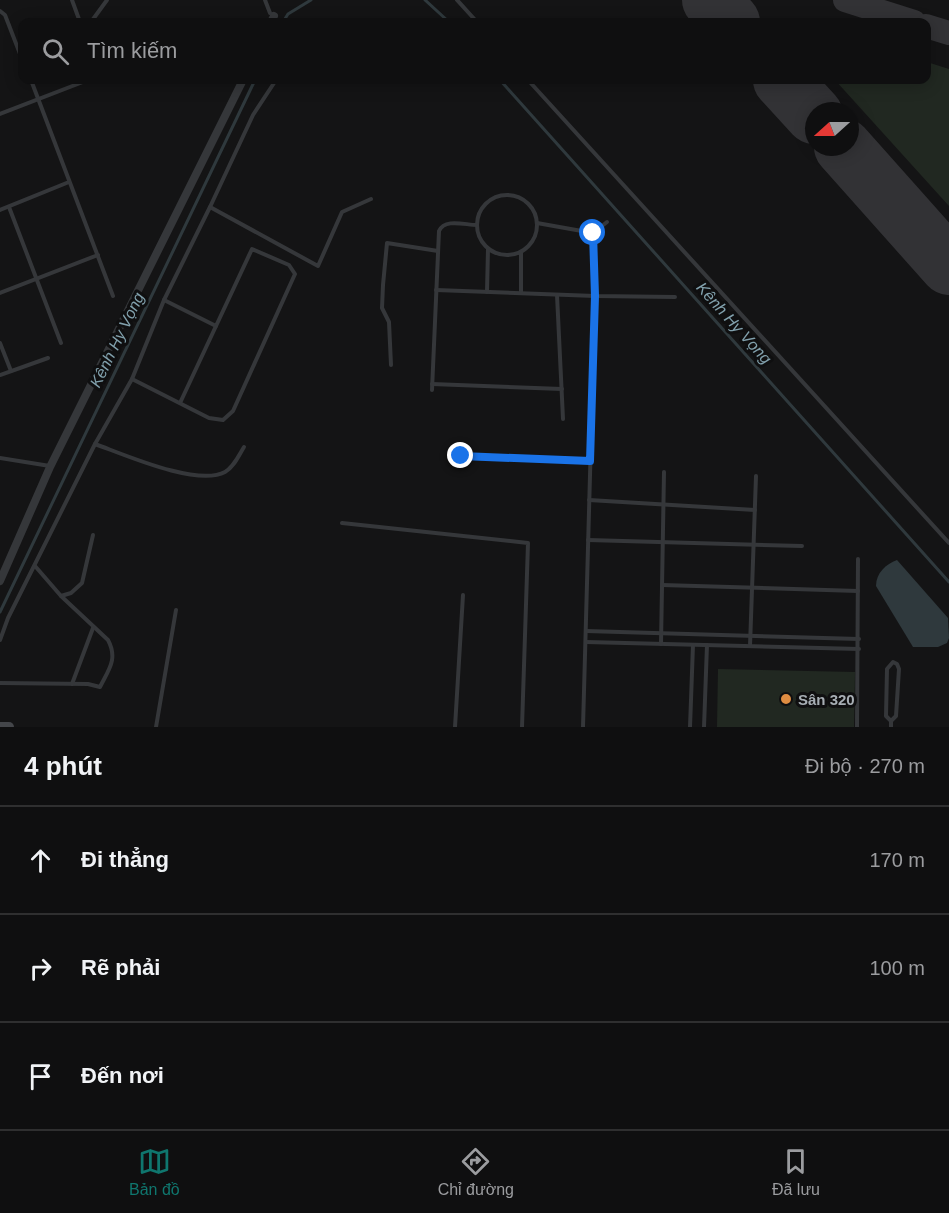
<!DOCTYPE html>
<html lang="vi">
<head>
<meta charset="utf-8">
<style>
  body { margin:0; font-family:Arial,sans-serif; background:#181819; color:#f1f3f6 }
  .compass { position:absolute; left:805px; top:102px; width:54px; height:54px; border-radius:50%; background:#0f0f10; box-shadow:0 3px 15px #0003; rotate:249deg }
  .stop { position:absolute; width:18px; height:18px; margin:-14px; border:4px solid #1a73e8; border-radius:50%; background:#fff }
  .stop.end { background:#1a73e8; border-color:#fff; box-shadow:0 2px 6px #0008 }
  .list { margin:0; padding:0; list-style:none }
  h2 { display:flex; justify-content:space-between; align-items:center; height:78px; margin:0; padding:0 24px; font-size:26px }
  h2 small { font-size:20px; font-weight:400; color:#9b9c9f }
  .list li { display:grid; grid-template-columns:39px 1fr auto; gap:18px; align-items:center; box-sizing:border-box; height:108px; padding:0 24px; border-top:2px solid #2f2f30 }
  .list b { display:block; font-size:22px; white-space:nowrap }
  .list em { font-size:20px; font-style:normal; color:#9b9c9f }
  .icon { flex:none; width:33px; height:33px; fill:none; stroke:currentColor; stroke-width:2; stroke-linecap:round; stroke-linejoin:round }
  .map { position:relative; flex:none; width:949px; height:727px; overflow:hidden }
  .search { position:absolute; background:#0f0f10; box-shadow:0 3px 15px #0003; left:18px; right:18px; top:18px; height:66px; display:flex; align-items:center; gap:15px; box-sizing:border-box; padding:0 21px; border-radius:12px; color:#9b9c9f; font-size:22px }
  .sheet { height:402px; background:#0f0f10 }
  nav { display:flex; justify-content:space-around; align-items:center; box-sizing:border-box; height:84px; border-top:2px solid #2f2f30; background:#0f0f10; font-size:16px; color:#9b9c9f }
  nav a { display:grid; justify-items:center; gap:3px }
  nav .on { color:#0f766e }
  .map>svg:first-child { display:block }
  .green { fill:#212821 }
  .water { fill:#2f393d }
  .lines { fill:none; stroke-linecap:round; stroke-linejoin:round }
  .stream { stroke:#2f393d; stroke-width:3 }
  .taxiway { stroke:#323235; stroke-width:24 }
  .runway { stroke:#323235; stroke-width:58 }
  .lane { stroke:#35373a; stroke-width:4 }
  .street { stroke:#35373a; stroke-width:8 }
  .secondary { stroke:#44464a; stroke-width:10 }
  .route { stroke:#1a73e8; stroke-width:8 }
  .poi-dot { fill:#df8d42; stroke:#0f0f10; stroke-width:2 }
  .labels { text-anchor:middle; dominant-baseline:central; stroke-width:6; stroke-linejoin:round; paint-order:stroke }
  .poi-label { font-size:15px; font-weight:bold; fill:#a7aeb4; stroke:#0f0f10; text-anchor:start }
  .water-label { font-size:16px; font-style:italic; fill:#81a0ac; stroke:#0f0f10 }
</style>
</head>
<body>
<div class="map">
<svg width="949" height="727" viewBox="0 0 949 727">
  <rect width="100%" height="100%" fill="#141415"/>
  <g class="green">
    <polygon points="927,62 949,69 949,206 835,80 926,80"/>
    <polygon points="718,669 855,672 854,727 717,727"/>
  </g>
  <path class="water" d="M897 560 948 618 949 638 947 643 938 647H913L876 586C876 573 886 564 897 560Z"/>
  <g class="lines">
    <g class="stream">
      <polyline points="425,0 449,22"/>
      <polyline points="283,22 288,14 311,0"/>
      <polyline points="500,80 949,582"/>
      <polyline points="0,612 255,80"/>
    </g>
    <g class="taxiway">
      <polyline points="845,0 914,22"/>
      <polyline points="926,26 949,33"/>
    </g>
    <g class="runway">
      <polyline points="711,0 731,22"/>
      <polyline points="782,80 814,115"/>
      <polyline points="843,147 949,266"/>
    </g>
    <g class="lane">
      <polyline points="72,0 80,22"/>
      <polyline points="265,0 270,13"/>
      <polyline points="457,0 477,22"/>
      <polyline points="0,11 5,15 22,59"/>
      <polyline points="91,22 107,0"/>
      <polyline points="31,80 113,296"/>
      <polyline points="528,80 949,543"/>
      <polyline points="0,114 88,80"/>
      <circle cx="507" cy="225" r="30"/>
      <polyline points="9,207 61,343"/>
      <polyline points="210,207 318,266 342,212 371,199"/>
      <polyline points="0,210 69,182"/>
      <polyline points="537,223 593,233 607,222"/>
      <polyline points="521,252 521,293"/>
      <polyline points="436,290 595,296 675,297"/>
      <polyline points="487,292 488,249"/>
      <polyline points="0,293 98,255"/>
      <polyline points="557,295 563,419"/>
      <polyline points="0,343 11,371"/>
      <polyline points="391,365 389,322 382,308 383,285 387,243 438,251"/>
      <polyline points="0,375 48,358"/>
      <polyline points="132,379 209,418 223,420 233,411 295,274 289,265 252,249 216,326 164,300"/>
      <polyline points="432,384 562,389"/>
      <path d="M432 390 439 231C445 218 465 225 477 225"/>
      <polyline points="180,403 216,326"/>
      <path d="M95 444C123 454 197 487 225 472 234 467 239 455 244 447"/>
      <polyline points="461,456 590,461"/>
      <polyline points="0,458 50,466"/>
      <polyline points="589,500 755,510"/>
      <polyline points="342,523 528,543 522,727"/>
      <polyline points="588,540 802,546"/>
      <polyline points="662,585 858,591"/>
      <polyline points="61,596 71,593 82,583 93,535"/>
      <polyline points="586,631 859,639"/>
      <polyline points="0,640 8,618 95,444 132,379 164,300 210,207 253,115 276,80"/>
      <polyline points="586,642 859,649"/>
      <polyline points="661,644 664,472"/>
      <polyline points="750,646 756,476"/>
      <path d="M0 683 88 684 100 687C109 669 118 659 108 640L61 596 35 566"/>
      <polyline points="72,684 93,628"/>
      <polyline points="156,727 176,610"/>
      <polyline points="455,727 463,595"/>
      <polyline points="583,727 595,296 593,233"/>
      <polyline points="690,727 693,645"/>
      <polyline points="704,727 707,645"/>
      <polyline points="857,727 858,559"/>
      <polyline points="891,727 891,721 896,716 899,669 897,664 893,662 887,669 886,716 891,721"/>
    </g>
    <g class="street">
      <polyline points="271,22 274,16"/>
      <polyline points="0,581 50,467 243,80"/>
    </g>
    <polyline class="secondary" points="0,727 9,727"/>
  </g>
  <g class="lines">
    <polyline class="route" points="461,456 590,461 595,296 593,233"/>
  </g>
  <circle class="poi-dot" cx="786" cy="699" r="6"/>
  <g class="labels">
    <g class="poi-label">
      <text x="798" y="699">Sân 320</text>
    </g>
    <g class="water-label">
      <text transform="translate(734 323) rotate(48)">Kênh Hy Vọng</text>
      <text transform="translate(117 340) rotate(-64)">Kênh Hy Vọng</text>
    </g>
  </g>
</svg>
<svg class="compass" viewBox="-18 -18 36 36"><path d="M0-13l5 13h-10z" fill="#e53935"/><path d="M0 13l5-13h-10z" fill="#9b9c9f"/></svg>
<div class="stop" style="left:593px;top:233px"></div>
<div class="stop end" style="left:461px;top:456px"></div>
<div class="search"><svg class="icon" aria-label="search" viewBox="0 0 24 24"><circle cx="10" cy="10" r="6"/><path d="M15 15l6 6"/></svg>Tìm kiếm</div>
</div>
<section class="sheet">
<h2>4 phút<small>Đi bộ · 270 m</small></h2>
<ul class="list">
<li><svg class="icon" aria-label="ahead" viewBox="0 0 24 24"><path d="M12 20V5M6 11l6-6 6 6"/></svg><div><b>Đi thẳng</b></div><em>170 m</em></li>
<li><svg class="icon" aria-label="right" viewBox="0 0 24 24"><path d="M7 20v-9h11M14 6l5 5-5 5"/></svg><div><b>Rẽ phải</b></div><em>100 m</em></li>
<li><svg class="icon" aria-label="arrive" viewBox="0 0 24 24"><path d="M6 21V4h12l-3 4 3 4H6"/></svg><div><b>Đến nơi</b></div></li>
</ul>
</section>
<nav>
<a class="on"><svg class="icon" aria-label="map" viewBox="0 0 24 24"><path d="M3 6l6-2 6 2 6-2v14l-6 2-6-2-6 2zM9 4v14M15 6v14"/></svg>Bản đồ</a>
<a><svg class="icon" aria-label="directions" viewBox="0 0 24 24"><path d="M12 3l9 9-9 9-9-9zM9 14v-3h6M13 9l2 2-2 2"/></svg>Chỉ đường</a>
<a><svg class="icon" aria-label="saved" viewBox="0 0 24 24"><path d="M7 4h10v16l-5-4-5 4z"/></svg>Đã lưu</a>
</nav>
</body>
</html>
